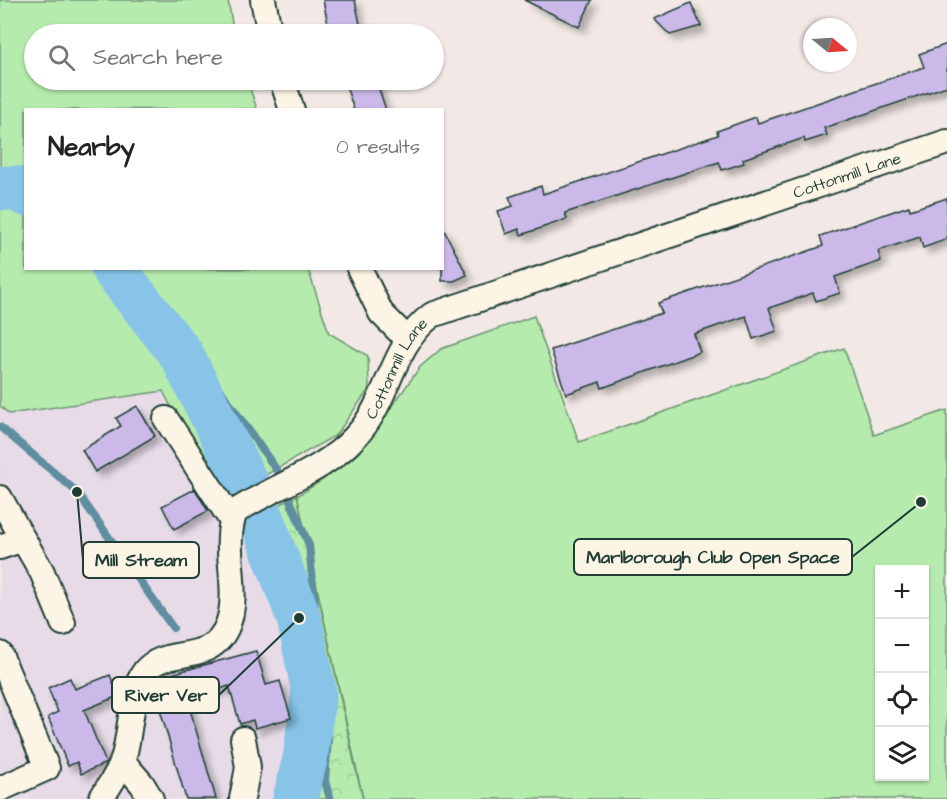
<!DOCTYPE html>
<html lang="en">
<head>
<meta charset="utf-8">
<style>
  body { margin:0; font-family:"Architects Daughter",sans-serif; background:#f2f2f2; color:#222 }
  .controls { position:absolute; right:18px; bottom:18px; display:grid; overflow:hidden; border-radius:0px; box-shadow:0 2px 4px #0004 }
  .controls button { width:54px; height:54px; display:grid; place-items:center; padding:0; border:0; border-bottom:2px solid #e0e0e0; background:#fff; color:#222; font:30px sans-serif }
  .compass { position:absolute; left:803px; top:18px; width:54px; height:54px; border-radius:50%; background:#fff; box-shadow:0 2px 4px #0004; rotate:108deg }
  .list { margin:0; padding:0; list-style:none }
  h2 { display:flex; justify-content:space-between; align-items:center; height:78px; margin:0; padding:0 24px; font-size:26px }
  h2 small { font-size:20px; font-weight:400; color:#767676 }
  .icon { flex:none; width:33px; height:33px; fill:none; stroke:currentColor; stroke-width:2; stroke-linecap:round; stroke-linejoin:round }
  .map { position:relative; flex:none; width:947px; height:799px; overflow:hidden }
  .search { position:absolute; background:#fff; box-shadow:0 2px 4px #0004; left:24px; top:24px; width:420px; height:66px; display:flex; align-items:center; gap:15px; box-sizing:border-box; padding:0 21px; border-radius:33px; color:#767676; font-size:22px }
  .panel { position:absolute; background:#fff; box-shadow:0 2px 4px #0004; left:24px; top:108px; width:420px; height:162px; border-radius:0px }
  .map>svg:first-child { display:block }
  .built { fill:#e6dbe7 }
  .green { fill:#b5ebad; stroke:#6a9470; stroke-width:1.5; fill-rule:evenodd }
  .forest { fill:url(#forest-crowns); stroke:#6a9470; stroke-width:1.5 }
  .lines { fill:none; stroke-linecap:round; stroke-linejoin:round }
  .stream { stroke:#5e8ea0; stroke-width:8 }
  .river { stroke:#88c4e8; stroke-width:45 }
  .building { fill:#cbb9ea; stroke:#1f3d34; stroke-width:1.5; filter:url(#shadow) }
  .minor-casing { stroke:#1f3d34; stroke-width:28 }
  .minor { stroke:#fcf5e5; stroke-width:24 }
  .labels { text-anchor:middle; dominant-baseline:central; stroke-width:6; stroke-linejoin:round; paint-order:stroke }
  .street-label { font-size:16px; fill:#1f3d34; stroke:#fcf5e5 }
  .leader { fill:none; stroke:#1f3d34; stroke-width:2 }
  .callout-dot { fill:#1f3d34; stroke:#fcf5e5; stroke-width:2 }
  .callout { fill:#fcf5e5; stroke:#1f3d34; stroke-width:2 }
  .callout-label { font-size:18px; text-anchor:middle; font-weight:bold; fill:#1f3d34 }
</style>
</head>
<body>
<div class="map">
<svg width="947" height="799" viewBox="0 0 947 799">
  <defs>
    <pattern id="forest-crowns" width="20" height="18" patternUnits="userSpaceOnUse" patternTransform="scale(1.5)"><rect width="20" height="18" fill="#b5ebad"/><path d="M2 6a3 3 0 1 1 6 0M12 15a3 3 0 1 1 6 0" fill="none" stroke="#9bca95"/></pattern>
    <filter id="shadow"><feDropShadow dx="5.5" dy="5.5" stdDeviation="3" flood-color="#0004"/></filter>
  </defs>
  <rect width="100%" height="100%" fill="#f2e9e6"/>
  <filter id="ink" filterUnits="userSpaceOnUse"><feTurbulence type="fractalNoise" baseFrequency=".0167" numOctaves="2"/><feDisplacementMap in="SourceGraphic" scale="12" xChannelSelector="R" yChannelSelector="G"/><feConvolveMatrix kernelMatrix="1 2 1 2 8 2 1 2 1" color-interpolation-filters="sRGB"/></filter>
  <g filter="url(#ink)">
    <polygon class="built" points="163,391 220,501 259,531 291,615 305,693 295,767 285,799 106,799 97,785 83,799 0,799 0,409 10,414"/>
    <g class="green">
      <polygon points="0,0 228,0 234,34 34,34 34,80 247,80 257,109 26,110 26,268 308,269 329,333 368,356 369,389 336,435 220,501 163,391 9,414 0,406"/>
      <path d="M534 316 579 442 844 348 874 435 947 410V799H363L297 496 324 479 378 426 420 367 441 349ZM880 570H924V776H880Z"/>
    </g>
    <polygon class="forest" points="297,495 355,766 363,799 285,799 295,767 305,693 291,615 259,531 263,514"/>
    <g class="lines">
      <g class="stream">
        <polyline points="181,354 221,391 278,472"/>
        <polyline points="0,427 77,492 173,628"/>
        <polyline points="287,493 309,545 328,739 325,781 330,799"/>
      </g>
      <g class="river">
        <polyline points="0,188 17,189 26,194"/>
        <polyline points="113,268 181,354 254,499 299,618 314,692 305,759 295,799"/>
      </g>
    </g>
    <g class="building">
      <polygon points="323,0 355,0 362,34 330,34"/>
      <polygon points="524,0 592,0 579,27"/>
      <polygon points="691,3 701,26 670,35 654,19"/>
      <polygon points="947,44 947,86 824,128 827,135 805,142 804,138 743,159 744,163 722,170 719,162 565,213 567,219 521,235 519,229 506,234 498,211 513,206 509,197 541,186 543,194 718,135 717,131 756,117 758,123 924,67 919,54"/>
      <polygon points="344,80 376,80 386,110 354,110"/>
      <polygon points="947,198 947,239 923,248 920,237 878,251 881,261 835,277 840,293 816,301 813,293 769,308 777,331 753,339 746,316 694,334 700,352 602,388 600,382 566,394 551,350 662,313 658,303 823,246 820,236 909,206 910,210"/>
      <polygon points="442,226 467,275 454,281 442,281"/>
      <polygon points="137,406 155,436 95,472 82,450 121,426 116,418"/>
      <polygon points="195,489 208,511 174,529 162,506"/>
      <polygon points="256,651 266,685 280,681 291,718 255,728 253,720 240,724 229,686 187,699 216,799 186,799 153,685 160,677"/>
      <polygon points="110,675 118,696 84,710 106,763 81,774 77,762 68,766 48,717 58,712 48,688 70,678 75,689"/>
    </g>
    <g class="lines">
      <g class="minor-casing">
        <g id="minor">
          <polyline points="263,0 270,34"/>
          <polyline points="282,80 292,110"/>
          <polyline points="359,268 381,313 407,339"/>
          <polyline points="166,419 232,521"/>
          <polyline points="0,498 23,539"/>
          <polyline points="0,547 23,539 42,572 63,623"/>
          <polyline points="0,654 47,768 0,789"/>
          <polyline points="123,762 142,784 151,799"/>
          <path id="s1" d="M101 799C108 787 119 773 123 759 131 736 130 690 145 671 166 645 212 667 228 624 241 588 221 547 235 512 275 485 322 473 355 437 390 401 390 346 432 315L947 142"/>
          <polyline points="242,799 248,767 243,739"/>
        </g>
      </g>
      <use href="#minor" class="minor"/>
    </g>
  </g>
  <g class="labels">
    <g class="street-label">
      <text stroke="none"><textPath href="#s1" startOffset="1076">Cottonmill Lane</textPath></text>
      <text stroke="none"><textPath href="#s1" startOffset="573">Cottonmill Lane</textPath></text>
    </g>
  </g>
  <path class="leader" d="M921 502L852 557M77 492L83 560M299 618L219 695"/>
  <g class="callout-dot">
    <circle cx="921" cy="502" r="6"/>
    <circle cx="77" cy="492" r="6"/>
    <circle cx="299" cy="618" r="6"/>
  </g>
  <g class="callout">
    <rect x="574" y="539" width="278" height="36" rx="6"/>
    <rect x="83" y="542" width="116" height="36" rx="6"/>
    <rect x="112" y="677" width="107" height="36" rx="6"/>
  </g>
  <g class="callout-label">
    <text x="713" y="563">Marlborough Club Open Space</text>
    <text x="141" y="566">Mill Stream</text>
    <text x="166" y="701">River Ver</text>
  </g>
</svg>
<div class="controls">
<button>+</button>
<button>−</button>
<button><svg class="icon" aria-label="locate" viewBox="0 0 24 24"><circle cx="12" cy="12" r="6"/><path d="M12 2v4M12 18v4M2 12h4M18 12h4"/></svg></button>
<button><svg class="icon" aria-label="layers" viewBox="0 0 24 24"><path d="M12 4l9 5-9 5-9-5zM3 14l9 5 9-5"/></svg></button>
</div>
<svg class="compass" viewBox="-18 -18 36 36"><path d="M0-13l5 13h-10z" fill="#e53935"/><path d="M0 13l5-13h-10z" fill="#767676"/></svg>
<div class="search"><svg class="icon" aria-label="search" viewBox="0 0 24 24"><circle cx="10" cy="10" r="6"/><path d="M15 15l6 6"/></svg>Search here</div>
<section class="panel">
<h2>Nearby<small>0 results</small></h2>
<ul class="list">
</ul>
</section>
</div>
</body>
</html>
